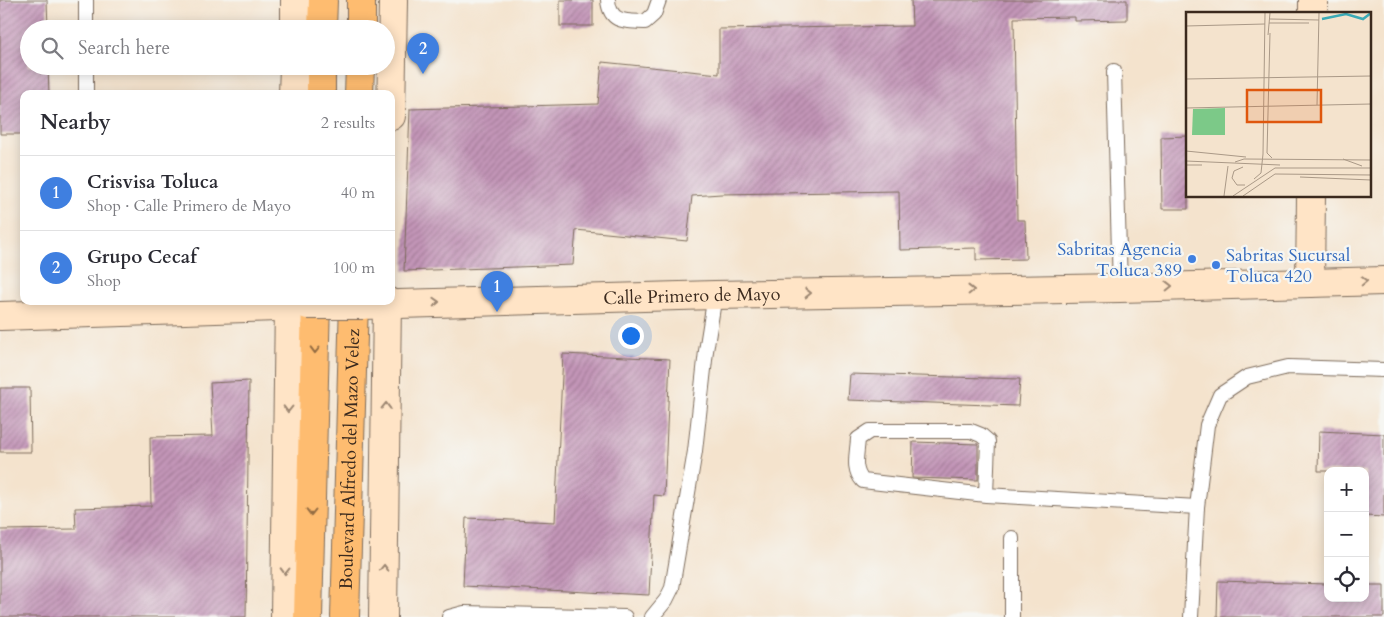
<!DOCTYPE html>
<html lang="en">
<head>
<meta charset="utf-8">
<style>
  body { margin:0; font-family:Cardo,serif; background:#f7f7f7; color:#2b2b33 }
  .controls { position:absolute; right:15px; bottom:15px; display:grid; overflow:hidden; border-radius:10px; box-shadow:0 2px 12px #0003 }
  .controls button { width:45px; height:45px; display:grid; place-items:center; padding:0; border:0; border-bottom:1px solid #e1e1e2; background:#fff; color:#2b2b33; font:25px sans-serif }
  .you { position:absolute; left:630px; top:335px; width:18px; height:18px; margin:-12px; border:4px solid #fff; border-radius:50%; background:#1a73e8; box-shadow:0 0 0 8px #1a73e833 }
  .badge { display:grid; place-items:center; width:32px; height:32px; border-radius:50%; background:#1a73e8; color:#fff; font-size:16px; font-weight:700 }
  .pin { position:absolute; translate:-50% -41px; filter:drop-shadow(0 1px 2px #0008) }
  .pin::after { content:''; position:absolute; top:26px; width:18px; height:15px; background:inherit; clip-path:polygon(0 0,100% 0,50% 100%) }
  .list { margin:0; padding:0; list-style:none }
  h2 { display:flex; justify-content:space-between; align-items:center; height:65px; margin:0; padding:0 20px; font-size:21px }
  h2 small { font-size:16px; font-weight:400; color:#7c7c81 }
  .list li { display:grid; grid-template-columns:32px 1fr auto; gap:15px; align-items:center; box-sizing:border-box; height:75px; padding:0 20px; border-top:1px solid #e1e1e2 }
  .list b { display:block; font-size:19px; white-space:nowrap }
  .list p { margin:0; font-size:16px; white-space:nowrap; color:#7c7c81 }
  .list em { font-size:16px; font-style:normal; color:#7c7c81 }
  .icon { flex:none; width:28px; height:28px; fill:none; stroke:currentColor; stroke-width:2; stroke-linecap:round; stroke-linejoin:round }
  .map { position:relative; flex:none; width:1384px; height:617px; overflow:hidden }
  .search { position:absolute; background:#fff; box-shadow:0 2px 12px #0003; left:20px; top:20px; width:375px; height:55px; display:flex; align-items:center; gap:12px; box-sizing:border-box; padding:0 18px; border-radius:28px; color:#7c7c81; font-size:19px }
  .panel { position:absolute; background:#fff; box-shadow:0 2px 12px #0003; left:20px; top:90px; width:375px; height:215px; border-radius:10px }
  .map>svg:first-child { display:block }
  .building { fill:url(#building-hatch) }
  .lines { fill:none; stroke-linecap:round; stroke-linejoin:round }
  .lane-casing { stroke:#7c6b5b; stroke-width:16 }
  .secondary-casing { stroke:#7c6b5b; stroke-width:30 }
  .primary-casing { stroke:#7c6b5b; stroke-width:30 }
  .lane { stroke:#fff; stroke-width:14 }
  .secondary { stroke:#ffe4c6; stroke-width:28 }
  .primary { stroke:#febc70; stroke-width:28 }
  .secondary-bridge-casing { stroke:#7c6b5b; stroke-width:30; stroke-linecap:butt }
  .secondary-bridge { stroke:#ffe4c6; stroke-width:28 }
  .oneway { stroke:#9d8772 }
  .oneway2 { stroke:#936c43 }
  .shop-dot { fill:#3f7fe0; stroke:#f6f6f2; stroke-width:2 }
  .labels { text-anchor:middle; dominant-baseline:central; stroke-width:4.5; stroke-linejoin:round; paint-order:stroke }
  .shop-label { font-size:18px; fill:#366cbe; stroke:#f6f6f2; text-anchor:end }
  .street-label { font-size:18px; fill:#3b2a1e; stroke:#f6f6f2 }
  .inset-river { fill:none; stroke:#3babb7; stroke-width:2.5 }
  .inset-road { fill:none; stroke:#aa9987; stroke-width:1 }
  .view { fill:#df570d; fill-opacity:0.15; stroke:#df570d; stroke-width:2.5 }
  .inset-edge { fill:none; stroke:#3b2a1e; stroke-width:2.5 }
</style>
</head>
<body>
<div class="map">
<svg width="1384" height="617" viewBox="0 0 1384 617">
  <defs>
    <pattern id="building-hatch" width="6" height="6" patternUnits="userSpaceOnUse" patternTransform="scale(1.25)"><rect width="6" height="6" fill="#c395b8"/><path d="M-1 1l2-2M0 6l6-6M5 7l2-2" fill="none" stroke="#a07a95"/></pattern>
  </defs>
  <rect width="100%" height="100%" fill="#f6f6f2"/>
  <filter id="ink" filterUnits="userSpaceOnUse"><feTurbulence type="fractalNoise" baseFrequency=".02" numOctaves="2"/><feDisplacementMap in="SourceGraphic" scale="10" xChannelSelector="R" yChannelSelector="G"/><feConvolveMatrix kernelMatrix="1 2 1 2 8 2 1 2 1" color-interpolation-filters="sRGB"/></filter>
  <filter id="wash" filterUnits="userSpaceOnUse"><feTurbulence type="fractalNoise" baseFrequency=".0096" numOctaves="4" result="noise"/><feDisplacementMap in="SourceGraphic" scale="20" xChannelSelector="R" yChannelSelector="G"/><feGaussianBlur stdDeviation="1.12" result="paint"/><feColorMatrix in="noise" values="0 0 0 0 0 0 0 0 0 0 0 0 0 0 0 0 0 1.4 0 .05"/><feComposite in="paint" operator="in"/></filter>
  <g filter="url(#wash)">
    <rect width="100%" height="100%" fill="#f4e3cd"/>
    <g id="blocks">
      <g class="building">
        <polygon points="0,0 47,0 48,29 29,29 29,66 48,66 49,94 24,94 24,134 0,134"/>
        <rect x="560" y="0" width="33" height="26"/>
        <polygon points="911,0 1127,0 1127,20 1075,21 1075,17 1014,18 1017,220 1025,220 1026,259 976,260 976,248 900,250 899,191 721,194 692,196 687,241 576,230 573,265 404,271 410,109 598,104 602,62 719,74 719,29 912,26"/>
        <polygon points="1188,136 1188,209 1162,209 1161,137"/>
        <polygon points="563,354 670,359 664,496 654,495 649,595 463,586 466,518 555,522"/>
        <polygon points="850,374 1020,379 1018,406 848,400"/>
        <polygon points="249,381 246,617 0,617 0,530 76,529 75,508 151,506 150,437 213,436 210,383"/>
        <polygon points="0,388 30,388 31,452 0,452"/>
        <polygon points="1319,431 1384,434 1384,517 1365,516 1365,471 1318,471"/>
        <polygon points="913,442 978,444 978,480 912,478"/>
        <polygon points="1218,581 1328,584 1328,598 1365,598 1365,585 1384,585 1384,617 1217,617"/>
      </g>
    </g>
  </g>
  <g filter="url(#ink)">
    <use href="#blocks" fill-opacity="0" stroke="#7c6b5b" stroke-width="1"/>
    <g class="lines">
      <g class="lane-casing">
        <g id="lane">
          <polyline points="86,0 86,29"/>
          <path d="M608 0C610 24 627 21 645 22L654 14 659 0"/>
          <polyline points="86,66 86,94"/>
          <polyline points="1114,71 1120,288"/>
          <path d="M986 495 988 441 981 435 971 431H870L858 439C857 455 852 469 863 481L986 495 1197 507"/>
          <polyline points="1012,538 1012,617"/>
          <polyline points="449,617 464,613 625,617"/>
          <polyline points="652,617 666,600 672,588 695,451 706,351 715,295"/>
          <polyline points="1191,617 1197,507 1207,425 1220,395 1247,377 1288,367 1384,370"/>
        </g>
      </g>
      <g class="secondary-casing">
        <g id="secondary">
          <polyline points="1313,14 1313,0"/>
          <polyline points="295,29 295,0"/>
          <polyline points="293,94 294,66"/>
          <polyline points="391,116 393,0"/>
          <polyline points="1310,283 1311,196"/>
          <path id="s1" d="M363 305 715 295 1120 288 1384 281"/>
          <polyline points="0,316 306,306"/>
          <polyline points="285,617 289,301"/>
          <polyline points="383,617 387,301"/>
        </g>
      </g>
      <g class="primary-casing">
        <g id="primary">
          <polyline points="322,29 323,0"/>
          <polyline points="361,29 361,0"/>
          <polyline points="321,94 321,66"/>
          <polyline points="359,94 360,66"/>
          <polyline points="308,617 316,301"/>
          <path id="s2" d="M345 617 354 301"/>
        </g>
      </g>
      <use href="#lane" class="lane"/>
      <use href="#secondary" class="secondary"/>
      <use href="#primary" class="primary"/>
      <g class="secondary-bridge-casing">
        <polyline id="secondary-bridge" points="308,305 363,305"/>
      </g>
      <use href="#secondary-bridge" class="secondary-bridge"/>
    </g>
    <defs><path id="oneway-chevron" d="M-2-3.5L2.5 0L-2 3.5" fill="none" stroke-width="1.6" stroke-linecap="round" stroke-linejoin="round" transform="scale(1.25)"/></defs>
    <g class="oneway">
      <use href="#oneway-chevron" transform="translate(1364 281) rotate(-2)"/>
      <use href="#oneway-chevron" transform="translate(1169 286) rotate(-1)"/>
      <use href="#oneway-chevron" transform="translate(971 290) rotate(-1)"/>
      <use href="#oneway-chevron" transform="translate(808 293) rotate(-1)"/>
      <use href="#oneway-chevron" transform="translate(436 302) rotate(-2)"/>
      <use href="#oneway-chevron" transform="translate(386 406) rotate(-89)"/>
      <use href="#oneway-chevron" transform="translate(288 409) rotate(91)"/>
      <use href="#oneway-chevron" transform="translate(384 568) rotate(-89)"/>
      <use href="#oneway-chevron" transform="translate(285 571) rotate(91)"/>
    </g>
    <g class="oneway2">
      <use href="#oneway-chevron" transform="translate(315 350) rotate(91)"/>
      <use href="#oneway-chevron" transform="translate(311 512) rotate(91)"/>
    </g>
  </g>
  <g class="shop-dot">
    <circle cx="1192" cy="259" r="5"/>
    <circle cx="1216" cy="265" r="5"/>
  </g>
  <g class="labels">
    <g class="shop-label">
      <text x="1182" y="249">Sabritas Agencia<tspan x="1182" dy="21">Toluca 389</tspan></text>
      <text x="1226" y="255" text-anchor="start">Sabritas Sucursal<tspan x="1226" dy="21">Toluca 420</tspan></text>
    </g>
    <g class="street-label">
      <text stroke="none"><textPath href="#s1" startOffset="329">Calle Primero de Mayo</textPath></text>
      <text stroke="none"><textPath href="#s2" startOffset="158">Boulevard Alfredo del Mazo Velez</textPath></text>
    </g>
  </g>
  <g transform="translate(1186 12)">
    <rect width="185" height="185" fill="#f4e3cd"/>
    <path d="M39 96V123H6L7 97Z" fill="#7cc988"/>
    <path class="inset-river" d="M136 7 160 2 177 7 185 1"/>
    <path class="inset-road" d="M84 7 133 8M83 11H123M0 14 79 12M84 21 81 141 86 146M82 23 84 1M0 67 185 64M131 93 133 1M0 96 185 92M0 139 60 145M157 147 176 154M0 149 94 153M49 150 58 147 185 148M0 153H16M57 155 48 159 46 166 51 173H59M114 165 185 168M68 167 75 161 77 142 79 1M38 184 42 154M47 184 89 156H185M57 184 89 162 185 163"/>
    <path class="view" d="M61 78H135V110H61Z"/>
    <rect width="185" height="185" class="inset-edge"/>
  </g>
</svg>
<div class="controls">
<button>+</button>
<button>−</button>
<button><svg class="icon" aria-label="locate" viewBox="0 0 24 24"><circle cx="12" cy="12" r="6"/><path d="M12 2v4M12 18v4M2 12h4M18 12h4"/></svg></button>
</div>
<div class="you"></div>
<div class="pin badge" style="left:497px;top:312px;background:#3f7fe0">1</div>
<div class="pin badge" style="left:423px;top:74px;background:#3f7fe0">2</div>
<div class="search"><svg class="icon" aria-label="search" viewBox="0 0 24 24"><circle cx="10" cy="10" r="6"/><path d="M15 15l6 6"/></svg>Search here</div>
<section class="panel">
<h2>Nearby<small>2 results</small></h2>
<ul class="list">
<li><span class="badge" style="background:#3f7fe0">1</span><div><b>Crisvisa Toluca</b><p>Shop · Calle Primero de Mayo</p></div><em>40 m</em></li>
<li><span class="badge" style="background:#3f7fe0">2</span><div><b>Grupo Cecaf</b><p>Shop</p></div><em>100 m</em></li>
</ul>
</section>
</div>
</body>
</html>
